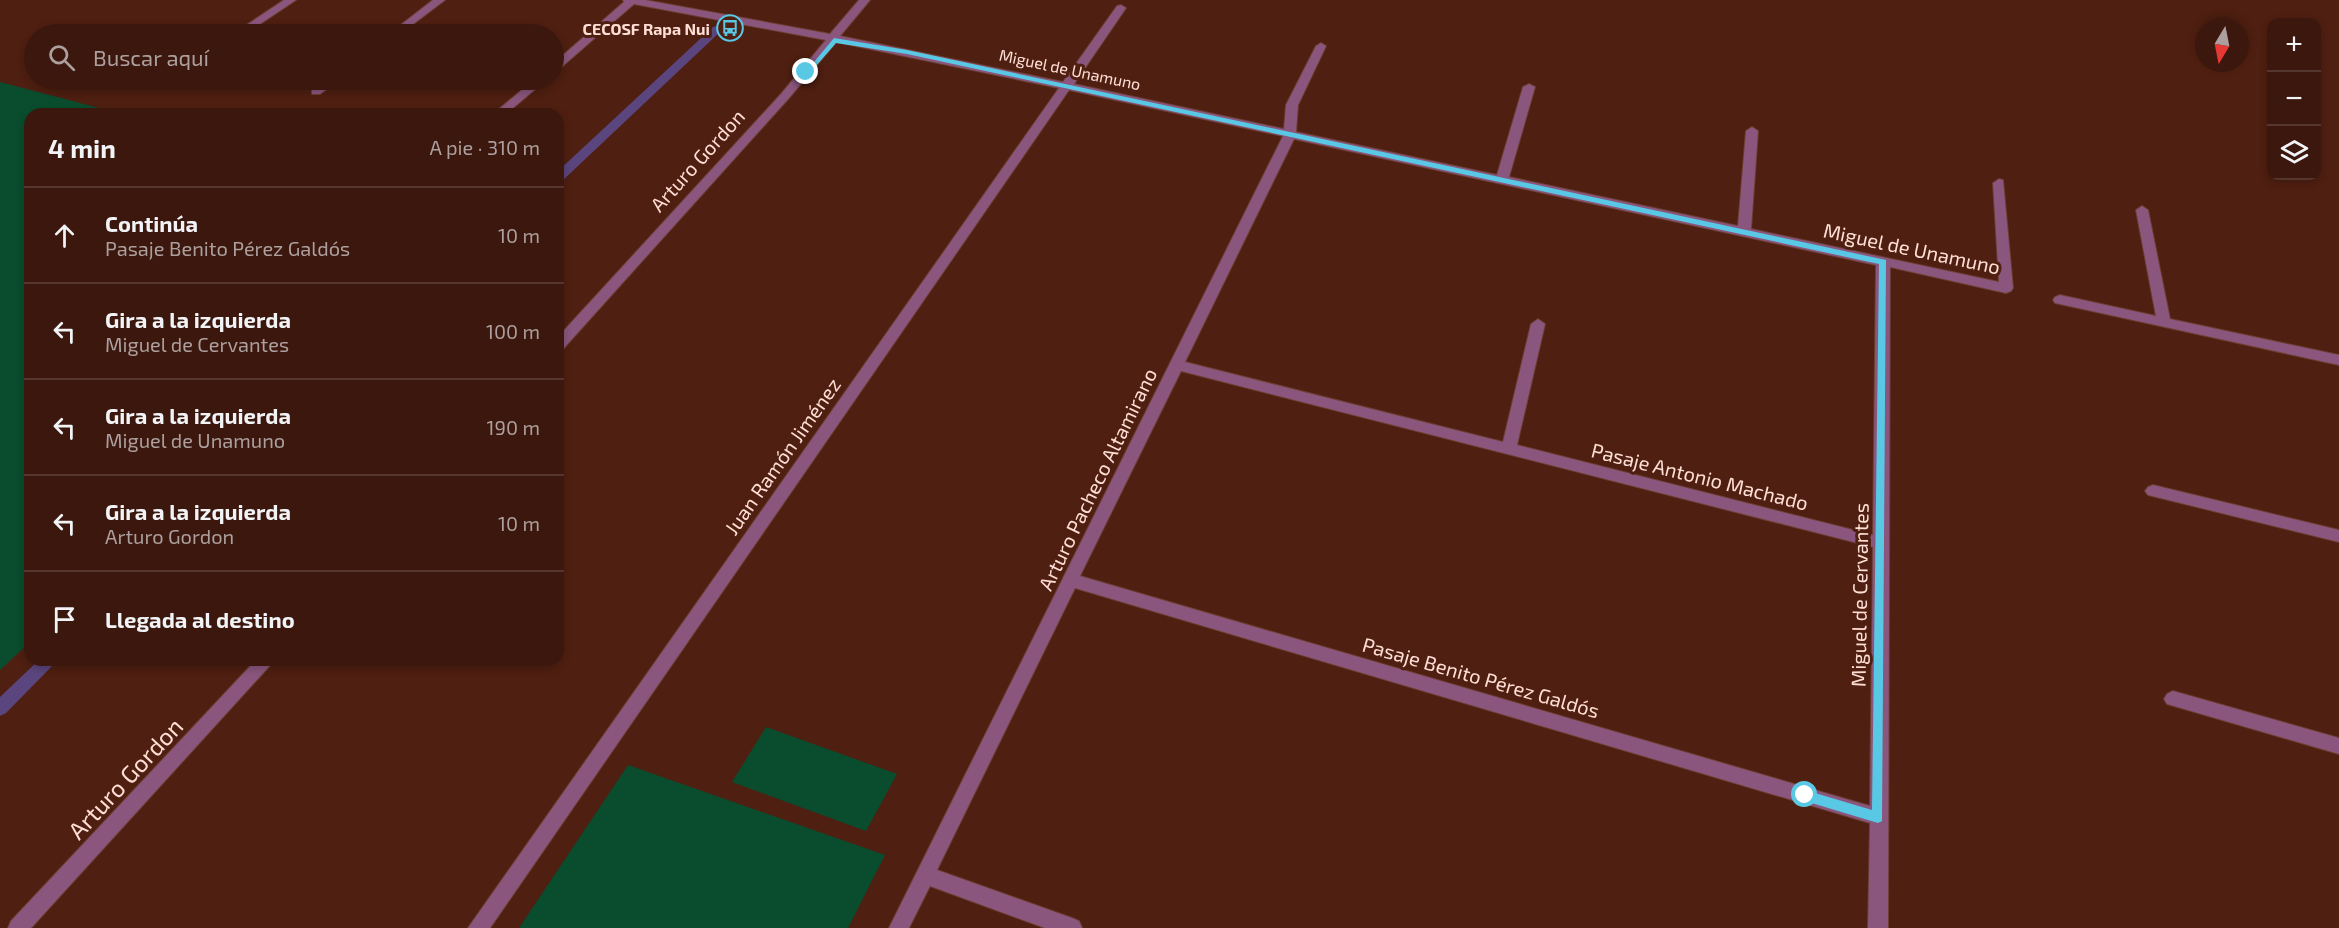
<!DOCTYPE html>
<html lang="es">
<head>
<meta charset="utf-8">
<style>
  body { margin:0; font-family:"Exo 2",sans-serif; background:#46241b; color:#f1f3f6 }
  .controls { position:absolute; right:18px; top:18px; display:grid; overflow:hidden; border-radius:12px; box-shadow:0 3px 9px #0003 }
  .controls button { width:54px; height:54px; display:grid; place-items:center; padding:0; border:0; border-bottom:2px solid #54362e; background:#3b170d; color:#f1f3f6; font:30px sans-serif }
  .compass { position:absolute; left:2195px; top:18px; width:54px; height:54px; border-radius:50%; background:#3b170d; box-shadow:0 3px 9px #0003; rotate:190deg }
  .stop { position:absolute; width:18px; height:18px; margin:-14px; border:4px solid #59c8e4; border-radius:50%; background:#fff }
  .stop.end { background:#59c8e4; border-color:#fff; box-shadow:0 2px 6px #0008 }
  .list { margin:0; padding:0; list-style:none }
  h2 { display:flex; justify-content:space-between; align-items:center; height:78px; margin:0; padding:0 24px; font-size:26px }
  h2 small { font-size:20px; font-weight:400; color:#ac9f9d }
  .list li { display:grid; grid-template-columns:39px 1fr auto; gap:18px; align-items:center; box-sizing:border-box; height:96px; padding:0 24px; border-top:2px solid #54362e }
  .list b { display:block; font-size:22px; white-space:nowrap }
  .list p { margin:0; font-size:20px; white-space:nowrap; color:#ac9f9d }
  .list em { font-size:20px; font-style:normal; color:#ac9f9d }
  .icon { flex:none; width:33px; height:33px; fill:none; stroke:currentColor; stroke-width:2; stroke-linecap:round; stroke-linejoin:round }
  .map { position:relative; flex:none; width:2339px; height:928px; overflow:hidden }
  .search { position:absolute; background:#3b170d; box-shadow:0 3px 9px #0003; left:24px; top:24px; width:540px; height:66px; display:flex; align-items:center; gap:15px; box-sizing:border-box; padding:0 21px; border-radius:33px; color:#ac9f9d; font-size:22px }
  .panel { position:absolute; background:#3b170d; box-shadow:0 3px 9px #0003; left:24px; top:108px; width:540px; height:558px; border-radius:18px }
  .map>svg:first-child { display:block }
  .green { fill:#094d2e }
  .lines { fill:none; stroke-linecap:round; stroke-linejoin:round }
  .stream { fill:#5b457e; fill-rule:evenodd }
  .minor-casing { stroke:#6b3e30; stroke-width:2 }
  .minor { fill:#8a567d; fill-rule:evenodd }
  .route { fill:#59c8e4 }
  .labels { text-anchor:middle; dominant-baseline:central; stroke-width:6; stroke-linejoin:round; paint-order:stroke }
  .far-poi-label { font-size:16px; font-weight:bold; fill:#ffded5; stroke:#4f1f11; text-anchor:end }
  .far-street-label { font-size:16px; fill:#ffded5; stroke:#4f1f11 }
  .street-label { font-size:20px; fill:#ffded5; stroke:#4f1f11 }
  .near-street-label { font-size:24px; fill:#ffded5; stroke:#4f1f11 }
</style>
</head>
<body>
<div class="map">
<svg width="2339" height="928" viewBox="0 0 2339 928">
  <rect width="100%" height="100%" fill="#4f1f11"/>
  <g class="green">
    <polygon points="0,82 122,114 30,114 30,642 0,670"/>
    <polygon points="766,727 897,774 866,831 732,782"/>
    <polygon points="628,765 885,855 848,928 519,928"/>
  </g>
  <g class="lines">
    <g class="stream">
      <polygon points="717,26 721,27 721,31 562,181 558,182 558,171 713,27"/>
      <polygon points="39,660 58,660 6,713 0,716 0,697"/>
    </g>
    <g class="minor-casing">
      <g id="minor">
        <polygon points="284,0 296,0 245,34 233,34"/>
        <polygon points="433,0 445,0 400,34 389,34"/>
        <path d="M623 0H645L830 34 859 0H870L840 36 1063 82 1117 6 1121 5 1126 8 1074 84 1284 129 1286 105 1316 46 1321 43 1326 46 1298 105 1296 132 1497 175 1523 87 1529 84 1535 87 1509 177 1738 226 1746 131 1752 127 1758 131 1751 229 1999 282 1993 183 1999 179 2003 180 2013 288 2011 291 2006 293 1890 267 1888 928H1868L1870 823 1075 588 937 870 1072 918 1079 921 1082 928H1045L930 886 909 928H889L1283 136 1069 90 490 928H468L1059 88 836 42 789 98 563 349 558 351V337L781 94 826 40 634 4 558 70 554 71V63L624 2ZM1294 139 1876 265 1873 535 1517 445 1545 324 1538 319 1531 324 1503 442 1185 362ZM1181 371 1873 547 1870 806 1080 576Z"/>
        <polygon points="326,80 339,80 320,94 312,94 312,90"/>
        <polygon points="534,80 546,80 506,114 493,114"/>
        <polygon points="2142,206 2148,210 2170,319 2339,355 2339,365 2055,303 2053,300 2055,297 2060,295 2156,316 2136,210"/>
        <polygon points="2153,485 2339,530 2339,542 2148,495 2145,491 2148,487"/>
        <polygon points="256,660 275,660 31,928 8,928 11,921"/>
        <polygon points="2173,691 2339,738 2339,754 2167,704 2164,699 2167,694"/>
      </g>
    </g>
    <use href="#minor" class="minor"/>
  </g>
  <polygon class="route" points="834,38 907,50 1886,260 1882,821 1878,823 1805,801 1799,795 1805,790 1872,810 1879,264 907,54 836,43 809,74 804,74"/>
  <defs>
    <g id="bus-ring" transform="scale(1.35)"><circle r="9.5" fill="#4f1f11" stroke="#59c8e4" stroke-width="1.5"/><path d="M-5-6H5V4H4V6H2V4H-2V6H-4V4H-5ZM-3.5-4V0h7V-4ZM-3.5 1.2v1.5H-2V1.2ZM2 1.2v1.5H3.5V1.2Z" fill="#59c8e4"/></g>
  </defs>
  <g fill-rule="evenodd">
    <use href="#bus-ring" x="730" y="28"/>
  </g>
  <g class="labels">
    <g class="far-poi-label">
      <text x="710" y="28">CECOSF Rapa Nui</text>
    </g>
    <g class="far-street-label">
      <text transform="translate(1070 69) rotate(12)">Miguel de Unamuno</text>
    </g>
    <g class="street-label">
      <text transform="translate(697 160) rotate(-48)">Arturo Gordon</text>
      <text transform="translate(1912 248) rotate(12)">Miguel de Unamuno</text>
      <text transform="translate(782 456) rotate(-55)">Juan Ramón Jiménez</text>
      <text transform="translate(1700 476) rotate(14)">Pasaje Antonio Machado</text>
      <text transform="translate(1097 479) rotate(-64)">Arturo Pacheco Altamirano</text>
      <text transform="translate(1859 595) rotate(-89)">Miguel de Cervantes</text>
      <text transform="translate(1481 677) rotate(16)">Pasaje Benito Pérez Galdós</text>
    </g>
    <g class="near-street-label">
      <text transform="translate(125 778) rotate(-47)">Arturo Gordon</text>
    </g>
  </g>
</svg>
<div class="controls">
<button>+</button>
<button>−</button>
<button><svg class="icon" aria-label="layers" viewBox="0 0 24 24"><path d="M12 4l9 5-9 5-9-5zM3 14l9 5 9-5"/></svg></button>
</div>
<svg class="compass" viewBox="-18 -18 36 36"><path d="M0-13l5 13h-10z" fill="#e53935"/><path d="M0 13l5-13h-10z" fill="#ac9f9d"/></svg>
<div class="stop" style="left:1805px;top:795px"></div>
<div class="stop end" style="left:806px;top:72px"></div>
<div class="search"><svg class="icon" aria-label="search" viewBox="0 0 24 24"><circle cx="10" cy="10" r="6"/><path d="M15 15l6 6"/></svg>Buscar aquí</div>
<section class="panel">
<h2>4 min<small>A pie · 310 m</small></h2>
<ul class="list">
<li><svg class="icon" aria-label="ahead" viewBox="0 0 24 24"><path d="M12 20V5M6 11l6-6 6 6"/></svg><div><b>Continúa</b><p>Pasaje Benito Pérez Galdós</p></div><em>10 m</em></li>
<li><svg class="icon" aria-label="left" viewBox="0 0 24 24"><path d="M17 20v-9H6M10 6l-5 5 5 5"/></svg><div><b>Gira a la izquierda</b><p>Miguel de Cervantes</p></div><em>100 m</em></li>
<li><svg class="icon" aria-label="left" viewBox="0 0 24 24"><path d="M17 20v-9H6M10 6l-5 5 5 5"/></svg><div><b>Gira a la izquierda</b><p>Miguel de Unamuno</p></div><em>190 m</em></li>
<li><svg class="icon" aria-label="left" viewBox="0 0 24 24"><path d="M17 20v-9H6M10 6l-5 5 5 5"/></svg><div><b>Gira a la izquierda</b><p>Arturo Gordon</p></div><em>10 m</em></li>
<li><svg class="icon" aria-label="arrive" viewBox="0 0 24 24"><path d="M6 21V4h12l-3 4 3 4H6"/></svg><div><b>Llegada al destino</b></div></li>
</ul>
</section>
</div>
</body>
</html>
